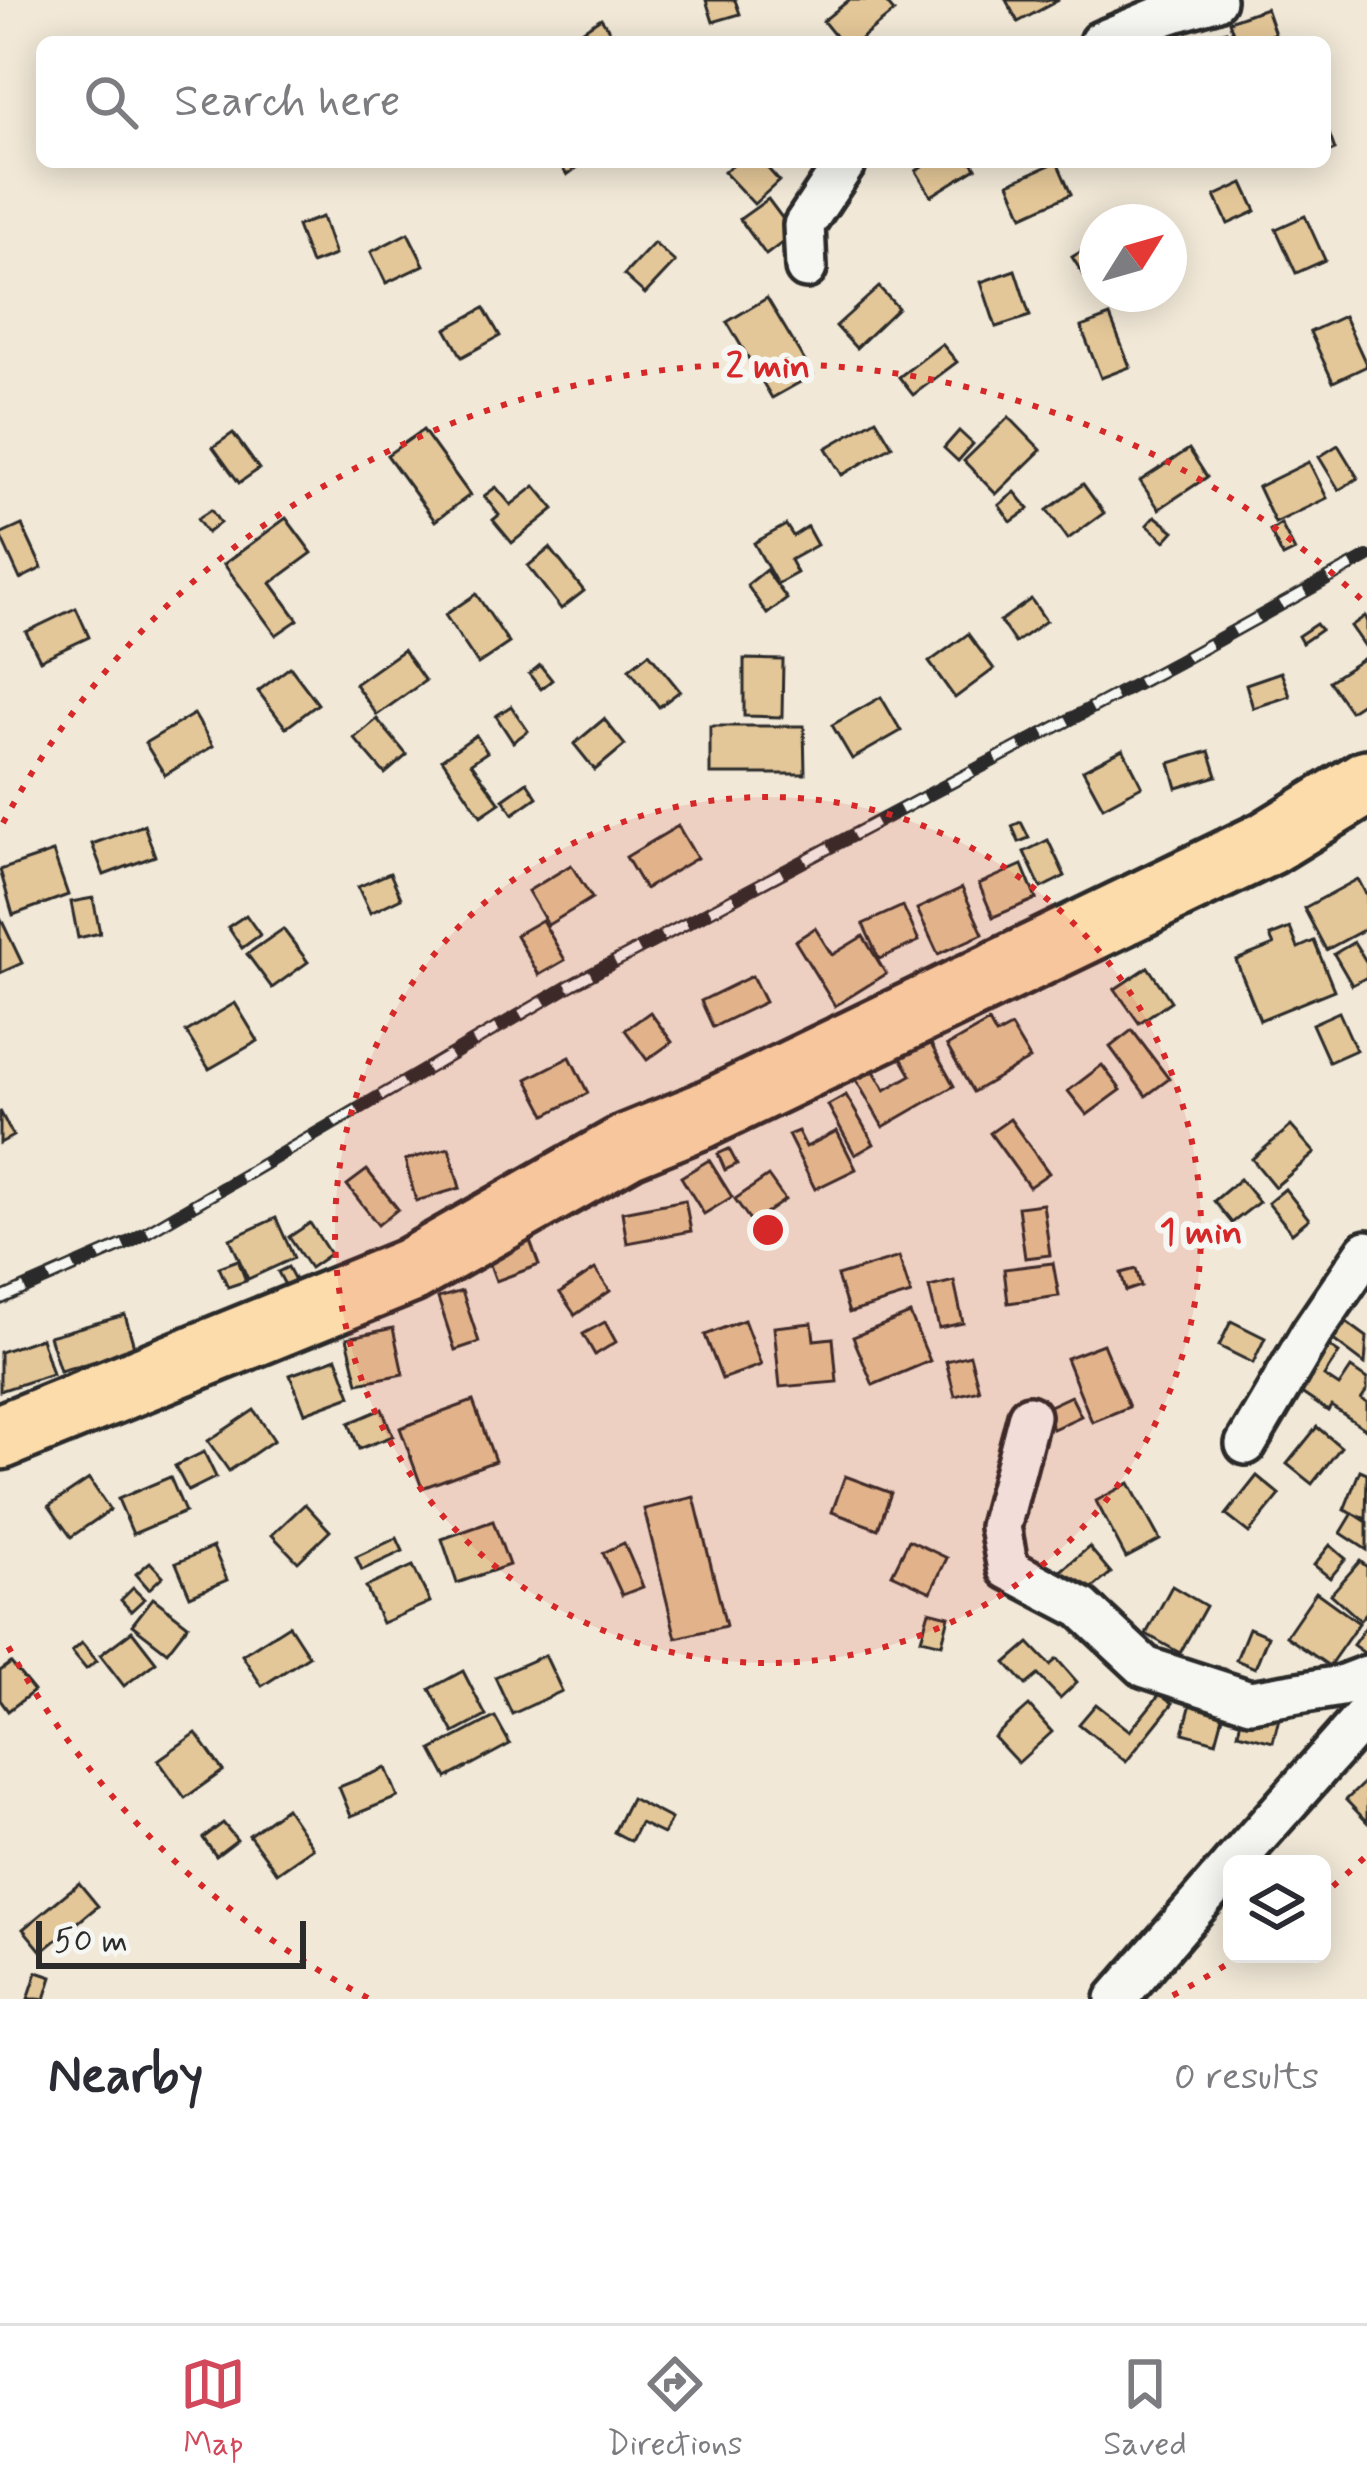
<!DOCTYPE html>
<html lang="en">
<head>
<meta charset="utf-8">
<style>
  body { margin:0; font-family:Mynerve,sans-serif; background:#f2f2f3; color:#2b2b33 }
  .controls { position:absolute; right:36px; bottom:36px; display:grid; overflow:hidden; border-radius:18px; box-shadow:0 6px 30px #0003 }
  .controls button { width:108px; height:108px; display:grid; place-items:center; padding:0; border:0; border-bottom:3px solid #e1e1e2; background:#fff; color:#2b2b33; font:60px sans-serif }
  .compass { position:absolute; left:1079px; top:204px; width:108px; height:108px; border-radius:50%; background:#fff; box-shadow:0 6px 30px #0003; rotate:53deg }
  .scale { position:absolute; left:36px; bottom:30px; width:270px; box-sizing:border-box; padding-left:12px; border:6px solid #2b2b2b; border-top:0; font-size:33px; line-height:42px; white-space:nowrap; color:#2b2b2b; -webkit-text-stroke:9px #f6f6f2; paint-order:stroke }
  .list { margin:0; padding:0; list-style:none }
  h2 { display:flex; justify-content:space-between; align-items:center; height:156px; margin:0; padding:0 48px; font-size:51px }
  h2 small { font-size:39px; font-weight:400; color:#7c7c81 }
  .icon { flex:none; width:66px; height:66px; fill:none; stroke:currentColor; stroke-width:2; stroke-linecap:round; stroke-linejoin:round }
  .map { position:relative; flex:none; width:1367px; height:1999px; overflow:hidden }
  .search { position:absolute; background:#fff; box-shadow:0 6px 30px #0003; left:36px; right:36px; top:36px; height:132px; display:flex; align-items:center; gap:30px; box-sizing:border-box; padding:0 42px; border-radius:18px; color:#7c7c81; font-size:45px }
  .sheet { height:324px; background:#fff }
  nav { display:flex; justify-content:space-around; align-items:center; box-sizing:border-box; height:168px; border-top:3px solid #e1e1e2; background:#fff; font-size:33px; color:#7c7c81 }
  nav a { display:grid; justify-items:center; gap:6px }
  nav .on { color:#d1495b }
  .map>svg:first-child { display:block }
  .building { fill:#e4c798; stroke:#2b2b2b; stroke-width:3 }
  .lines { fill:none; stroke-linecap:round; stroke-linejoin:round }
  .minor-casing { stroke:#2b2b2b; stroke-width:48 }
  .primary-casing { stroke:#2b2b2b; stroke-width:72 }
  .minor { stroke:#f6f6f2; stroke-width:39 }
  .primary { stroke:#fddcac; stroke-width:63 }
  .rail-casing { stroke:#2b2b2b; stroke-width:14 }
  .rail { stroke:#f6f6f2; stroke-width:9; stroke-dasharray:27; stroke-linecap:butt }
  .ring { fill:none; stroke:#d62828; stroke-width:6; stroke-dasharray:6 12 }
  .centre { fill:#d62828; stroke:#f6f6f2; stroke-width:6 }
  .ring-label { font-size:36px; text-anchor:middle; font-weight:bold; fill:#d62828; stroke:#f6f6f2; stroke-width:12; stroke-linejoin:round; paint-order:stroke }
</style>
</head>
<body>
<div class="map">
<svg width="1367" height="1999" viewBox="0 0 1367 1999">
  <rect width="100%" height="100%" fill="#f1e8d7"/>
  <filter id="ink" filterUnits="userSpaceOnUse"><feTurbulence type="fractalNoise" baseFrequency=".00833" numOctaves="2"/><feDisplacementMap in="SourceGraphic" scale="24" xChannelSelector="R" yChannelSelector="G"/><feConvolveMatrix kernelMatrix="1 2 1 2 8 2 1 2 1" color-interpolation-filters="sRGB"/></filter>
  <g filter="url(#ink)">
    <g class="building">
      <polygon points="706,0 735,0 740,14 713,22"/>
      <polygon points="849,0 884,0 894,12 857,42 840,42 823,21"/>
      <polygon points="1006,0 1059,0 1018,22"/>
      <polygon points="1266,8 1275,34 1236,42 1229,21"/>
      <polygon points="601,18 617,42 565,42"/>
      <polygon points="1226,31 1229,42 1210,42 1208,37"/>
      <polygon points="1327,128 1335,150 1325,154 1325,129"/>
      <polygon points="558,162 585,162 567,175"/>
      <polygon points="735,162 762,162 779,181 754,204 724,172"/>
      <polygon points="930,162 972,162 976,168 931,196 916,171"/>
      <polygon points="1057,162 1071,194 1023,216 1009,183"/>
      <polygon points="1243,183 1256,211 1228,224 1215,196"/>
      <polygon points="768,199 794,234 766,255 740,219"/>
      <polygon points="1305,216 1325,260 1296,273 1276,229"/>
      <polygon points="322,217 335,255 311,264 297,226"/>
      <polygon points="408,233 424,265 386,283 371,252"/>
      <polygon points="1097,242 1097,294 1103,294 1098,297 1072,257"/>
      <polygon points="654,243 675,262 645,294 624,275"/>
      <polygon points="1015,270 1030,316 996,327 981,282"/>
      <polygon points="879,287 898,308 856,348 836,326"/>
      <polygon points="767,298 813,375 772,398 727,322"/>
      <polygon points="484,308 500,336 462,357 446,329"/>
      <polygon points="1110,316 1130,367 1101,378 1081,327"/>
      <polygon points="1344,316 1367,366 1333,382 1310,332"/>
      <polygon points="942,344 957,362 913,395 899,377"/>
      <polygon points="1009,417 1041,450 996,494 964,461"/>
      <polygon points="876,419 892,446 842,475 826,448"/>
      <polygon points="423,430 470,495 435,521 387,455"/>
      <polygon points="959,431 973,444 958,461 944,448"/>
      <polygon points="233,433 259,469 239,483 213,447"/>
      <polygon points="1338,445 1358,478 1339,490 1319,457"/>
      <polygon points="1189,449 1207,477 1159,509 1140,481"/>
      <polygon points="1309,462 1327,498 1275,523 1258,487"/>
      <polygon points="1083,484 1104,513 1068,539 1047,510"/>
      <polygon points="535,486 554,509 512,543 493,520 499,515 484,496 496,487 511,505"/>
      <polygon points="1015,492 1029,509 1011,522 999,505"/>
      <polygon points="211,510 220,523 207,533 197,519"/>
      <polygon points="1155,516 1174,531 1165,541 1147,525"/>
      <polygon points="286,518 312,553 271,583 298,620 276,635 224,564"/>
      <polygon points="1281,524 1295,551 1283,557 1270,531"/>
      <polygon points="22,525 42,568 20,579 0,535"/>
      <polygon points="786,525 793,536 807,527 817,545 790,560 797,573 777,584 754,543"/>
      <polygon points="550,548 584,591 561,609 528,566"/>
      <polygon points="766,570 787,599 767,614 747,585"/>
      <polygon points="476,594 509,643 478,664 445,615"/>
      <polygon points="1031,599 1046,621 1015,643 1000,621"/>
      <polygon points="76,608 89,637 40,660 26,632"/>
      <polygon points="1365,616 1367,619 1367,649 1351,626"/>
      <polygon points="1316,624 1321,630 1302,643 1298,636"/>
      <polygon points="968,634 994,669 955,698 929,662"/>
      <polygon points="403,650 425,681 377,715 355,684"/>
      <polygon points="649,653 680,691 659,707 629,669"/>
      <polygon points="744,659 783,660 782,717 744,716"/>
      <polygon points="1363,659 1367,665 1367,700 1350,711 1329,681"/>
      <polygon points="540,665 552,680 541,689 529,674"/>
      <polygon points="290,667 318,704 286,728 258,691"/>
      <polygon points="1281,672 1290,696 1253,708 1246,684"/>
      <polygon points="881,697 901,731 852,759 832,725"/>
      <polygon points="511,706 528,731 513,742 496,716"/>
      <polygon points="194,714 213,746 165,775 145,743"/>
      <polygon points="377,719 407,755 385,774 354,738"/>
      <polygon points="604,719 625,745 595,770 574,744"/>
      <polygon points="710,726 804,726 805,774 710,774"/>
      <polygon points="476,735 487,752 471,763 500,803 481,816 442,759"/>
      <polygon points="1123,749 1142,786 1103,807 1083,770"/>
      <polygon points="1209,751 1217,776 1177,788 1170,763"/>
      <polygon points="527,782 537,797 513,814 503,799"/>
      <polygon points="1021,822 1029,838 1019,842 1012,826"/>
      <polygon points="144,825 155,856 104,875 92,844"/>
      <polygon points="678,826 697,858 645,889 626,857"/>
      <polygon points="1048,840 1065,876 1041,888 1024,852"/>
      <polygon points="53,852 68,895 13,915 0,870"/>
      <polygon points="571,865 592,898 548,925 528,891"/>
      <polygon points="1022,865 1036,899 993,917 979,884"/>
      <polygon points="390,873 401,898 370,913 358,887"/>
      <polygon points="1358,879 1367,896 1367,928 1326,950 1304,908"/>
      <polygon points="962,888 983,934 938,954 917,909"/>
      <polygon points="93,898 100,933 78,938 71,902"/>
      <polygon points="903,906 919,941 879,959 863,924"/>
      <polygon points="246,915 260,935 242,948 228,927"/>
      <polygon points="0,917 22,963 0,973"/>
      <polygon points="542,920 565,960 539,975 516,935"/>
      <polygon points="815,928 832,955 863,936 886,974 835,1006 795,941"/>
      <polygon points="1290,928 1298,948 1314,941 1334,990 1260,1020 1236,960 1274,945 1270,936"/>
      <polygon points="283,929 308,962 272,988 247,954"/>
      <polygon points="1354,942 1367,963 1367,977 1352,985 1334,954"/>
      <polygon points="1148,967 1171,1001 1139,1023 1115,989"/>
      <polygon points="752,976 765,1002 713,1027 701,1001"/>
      <polygon points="235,1003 258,1041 209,1069 186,1032"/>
      <polygon points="650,1012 672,1042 647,1060 625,1030"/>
      <polygon points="1339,1012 1356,1050 1329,1062 1312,1024"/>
      <polygon points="989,1022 996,1035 1011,1027 1030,1059 973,1092 947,1046"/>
      <polygon points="1132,1030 1169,1079 1146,1096 1110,1047"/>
      <polygon points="928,1039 954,1086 883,1127 850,1069 867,1059 885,1090 911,1075 896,1049"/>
      <polygon points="570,1057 588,1093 546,1115 527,1079"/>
      <polygon points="1102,1065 1121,1090 1087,1115 1068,1091"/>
      <polygon points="846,1095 874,1144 855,1155 828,1105"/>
      <polygon points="0,1111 13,1136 0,1143"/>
      <polygon points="1010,1119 1049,1173 1029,1187 990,1133"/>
      <polygon points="1291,1126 1315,1153 1275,1187 1252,1159"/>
      <polygon points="798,1131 806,1147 837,1131 856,1169 815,1189 788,1135"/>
      <polygon points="449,1148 460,1188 416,1201 405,1160"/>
      <polygon points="729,1149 737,1164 725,1170 718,1154"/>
      <polygon points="709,1160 732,1197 704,1214 681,1177"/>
      <polygon points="367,1170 398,1209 378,1225 347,1185"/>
      <polygon points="768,1176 785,1200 752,1223 735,1199"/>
      <polygon points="1240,1179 1259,1202 1232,1223 1214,1201"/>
      <polygon points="1285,1189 1309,1219 1292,1233 1268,1203"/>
      <polygon points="685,1200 691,1231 627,1243 622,1212"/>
      <polygon points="1043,1204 1050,1255 1025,1258 1018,1207"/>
      <polygon points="276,1218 294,1258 248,1279 230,1239"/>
      <polygon points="310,1223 330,1254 310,1268 289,1237"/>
      <polygon points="525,1228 539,1265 496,1281 482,1243"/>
      <polygon points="899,1257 911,1294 849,1313 837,1276"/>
      <polygon points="238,1260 246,1281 228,1287 219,1267"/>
      <polygon points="1053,1263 1059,1296 1008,1303 1004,1269"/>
      <polygon points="288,1267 295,1280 285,1285 278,1272"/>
      <polygon points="595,1269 610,1291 575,1315 560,1293"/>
      <polygon points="1136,1269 1141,1286 1126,1291 1121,1273"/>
      <polygon points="954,1281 963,1323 939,1328 929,1287"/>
      <polygon points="462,1291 479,1342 455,1350 438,1298"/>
      <polygon points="910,1314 930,1361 873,1385 853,1337"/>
      <polygon points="125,1315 135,1350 60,1371 49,1336"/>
      <polygon points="1337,1315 1367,1337 1365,1364 1324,1333"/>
      <polygon points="744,1320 761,1365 722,1379 705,1335"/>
      <polygon points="1231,1321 1265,1338 1253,1363 1219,1346"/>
      <polygon points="605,1322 616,1342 595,1355 583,1334"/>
      <polygon points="812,1323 814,1340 833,1338 837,1382 780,1387 774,1327"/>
      <polygon points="393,1328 403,1374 358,1383 347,1338"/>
      <polygon points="41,1338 52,1374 0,1391 0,1352"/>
      <polygon points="1321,1341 1339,1353 1324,1376 1339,1386 1351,1368 1367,1379 1367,1390 1361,1399 1367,1402 1367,1430 1331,1406 1328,1411 1291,1386"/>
      <polygon points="1103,1344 1129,1407 1092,1422 1066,1358"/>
      <polygon points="970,1355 979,1390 955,1396 946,1361"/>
      <polygon points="337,1358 351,1396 305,1413 290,1375"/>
      <polygon points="1071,1396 1081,1416 1053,1429 1043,1409"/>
      <polygon points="473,1401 495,1461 422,1488 400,1428"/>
      <polygon points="382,1409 393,1436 359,1449 349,1423"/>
      <polygon points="254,1410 274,1440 229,1471 208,1441"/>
      <polygon points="1317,1427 1341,1447 1312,1484 1287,1464"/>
      <polygon points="204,1452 216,1477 188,1491 175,1466"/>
      <polygon points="1360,1470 1367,1473 1366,1519 1344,1510"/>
      <polygon points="845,1476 891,1493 878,1529 832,1512"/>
      <polygon points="1257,1476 1280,1495 1249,1533 1226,1515"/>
      <polygon points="170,1477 185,1512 133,1534 118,1499"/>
      <polygon points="89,1479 110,1510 71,1537 49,1506"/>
      <polygon points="1129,1483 1160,1540 1126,1558 1096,1501"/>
      <polygon points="694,1497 726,1626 676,1638 644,1509"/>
      <polygon points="305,1504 330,1531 298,1562 272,1535"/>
      <polygon points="1353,1513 1367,1522 1367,1550 1341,1533"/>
      <polygon points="493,1521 509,1565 457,1583 442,1539"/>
      <polygon points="397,1538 403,1551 362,1570 356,1557"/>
      <polygon points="909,1540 947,1558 931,1592 892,1574"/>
      <polygon points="624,1543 643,1587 622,1595 603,1553"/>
      <polygon points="1330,1545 1346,1559 1330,1578 1314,1565"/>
      <polygon points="213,1547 227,1580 190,1596 176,1563"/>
      <polygon points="1089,1547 1111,1573 1078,1600 1057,1574"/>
      <polygon points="1360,1561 1367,1567 1367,1612 1360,1620 1331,1594"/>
      <polygon points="150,1562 163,1576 149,1589 136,1574"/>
      <polygon points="413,1566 430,1602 382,1623 366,1587"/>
      <polygon points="1172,1586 1206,1606 1180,1653 1146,1634"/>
      <polygon points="133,1588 144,1599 131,1611 121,1600"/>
      <polygon points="1316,1592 1359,1623 1329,1666 1286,1636"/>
      <polygon points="153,1598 188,1625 167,1652 132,1625"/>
      <polygon points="929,1611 949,1616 942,1644 921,1639"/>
      <polygon points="289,1625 309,1656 262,1686 242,1655"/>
      <polygon points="1367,1625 1367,1655 1353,1645"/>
      <polygon points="1249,1628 1268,1636 1255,1668 1236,1660"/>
      <polygon points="132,1631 156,1662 124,1686 100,1655"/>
      <polygon points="82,1643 97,1661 86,1669 72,1652"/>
      <polygon points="1029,1643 1050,1665 1057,1659 1077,1682 1060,1698 1038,1675 1026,1685 1006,1663"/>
      <polygon points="545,1655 562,1691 512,1714 495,1677"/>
      <polygon points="11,1663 34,1691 8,1711 0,1700 0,1671"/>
      <polygon points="463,1671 486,1716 454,1733 430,1689"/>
      <polygon points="1160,1694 1173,1703 1126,1762 1079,1724 1096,1704 1130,1731"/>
      <polygon points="1193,1696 1226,1705 1216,1742 1183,1733"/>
      <polygon points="1029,1706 1052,1732 1018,1763 994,1737"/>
      <polygon points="1243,1710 1279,1718 1273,1742 1238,1733"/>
      <polygon points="495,1717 510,1744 447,1778 432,1750"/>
      <polygon points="196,1733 223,1771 185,1798 158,1760"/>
      <polygon points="386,1768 398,1797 351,1816 339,1787"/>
      <polygon points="1367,1780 1367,1822 1346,1800"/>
      <polygon points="631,1798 671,1819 663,1834 640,1823 631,1841 614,1832"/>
      <polygon points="286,1808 313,1848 277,1873 249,1835"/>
      <polygon points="223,1823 237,1840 216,1856 203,1838"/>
      <polygon points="79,1883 98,1906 42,1952 23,1929"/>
      <polygon points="37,1972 52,1977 45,1999 28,1999"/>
    </g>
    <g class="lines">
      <g class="minor-casing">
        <g id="minor">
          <polyline points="1100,42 1167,14 1215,0"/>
          <polyline points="806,268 804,225 846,162"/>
          <polyline points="1029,1416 1000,1527 1008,1569 1082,1608 1145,1667 1250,1701 1341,1686 1367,1676"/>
          <polyline points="1246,1444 1312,1332 1367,1251"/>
          <polyline points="1233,1864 1367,1713"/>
          <polyline points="1116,1999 1232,1865"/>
        </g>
      </g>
      <g class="primary-casing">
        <polyline id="primary" points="0,1437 409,1271 628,1146 702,1116 1268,843 1367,782"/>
      </g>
      <use href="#minor" class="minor"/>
      <use href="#primary" class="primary"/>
      <g class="rail-casing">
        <polyline id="rail" points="0,1299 130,1242 571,985 1178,662 1367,557"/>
      </g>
      <use href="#rail" class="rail"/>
    </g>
  </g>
  <circle cx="768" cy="1230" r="433" fill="#d62828" fill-opacity=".12"/>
  <g class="ring">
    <circle cx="768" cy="1230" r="433"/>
    <path d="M1364 1858A866 866 0 0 1 1325 1893M1240 1956A866 866 0 0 1 1168 1998M368 1998A866 866 0 0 1 3 1637M3 823A866 866 0 0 1 1364 602"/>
  </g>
  <circle cx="768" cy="1230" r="18" class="centre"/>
  <g class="ring-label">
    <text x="768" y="377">2 min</text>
    <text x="1201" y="1243">1 min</text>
  </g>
</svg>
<div class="controls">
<button><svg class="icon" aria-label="layers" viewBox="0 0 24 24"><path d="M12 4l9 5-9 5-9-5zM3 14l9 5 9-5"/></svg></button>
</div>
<svg class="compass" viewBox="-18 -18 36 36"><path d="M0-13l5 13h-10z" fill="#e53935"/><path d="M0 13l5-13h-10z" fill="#7c7c81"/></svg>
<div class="scale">50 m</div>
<div class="search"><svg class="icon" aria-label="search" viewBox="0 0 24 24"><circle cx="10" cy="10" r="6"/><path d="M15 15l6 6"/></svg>Search here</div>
</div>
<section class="sheet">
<h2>Nearby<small>0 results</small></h2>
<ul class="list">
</ul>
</section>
<nav>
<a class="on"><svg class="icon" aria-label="map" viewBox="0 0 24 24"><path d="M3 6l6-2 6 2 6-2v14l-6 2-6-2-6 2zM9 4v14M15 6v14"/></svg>Map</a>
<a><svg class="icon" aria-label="directions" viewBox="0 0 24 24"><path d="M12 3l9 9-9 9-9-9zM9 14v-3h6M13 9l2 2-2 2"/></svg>Directions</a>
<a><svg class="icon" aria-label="saved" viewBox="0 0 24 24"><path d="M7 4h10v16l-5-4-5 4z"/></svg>Saved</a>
</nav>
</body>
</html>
